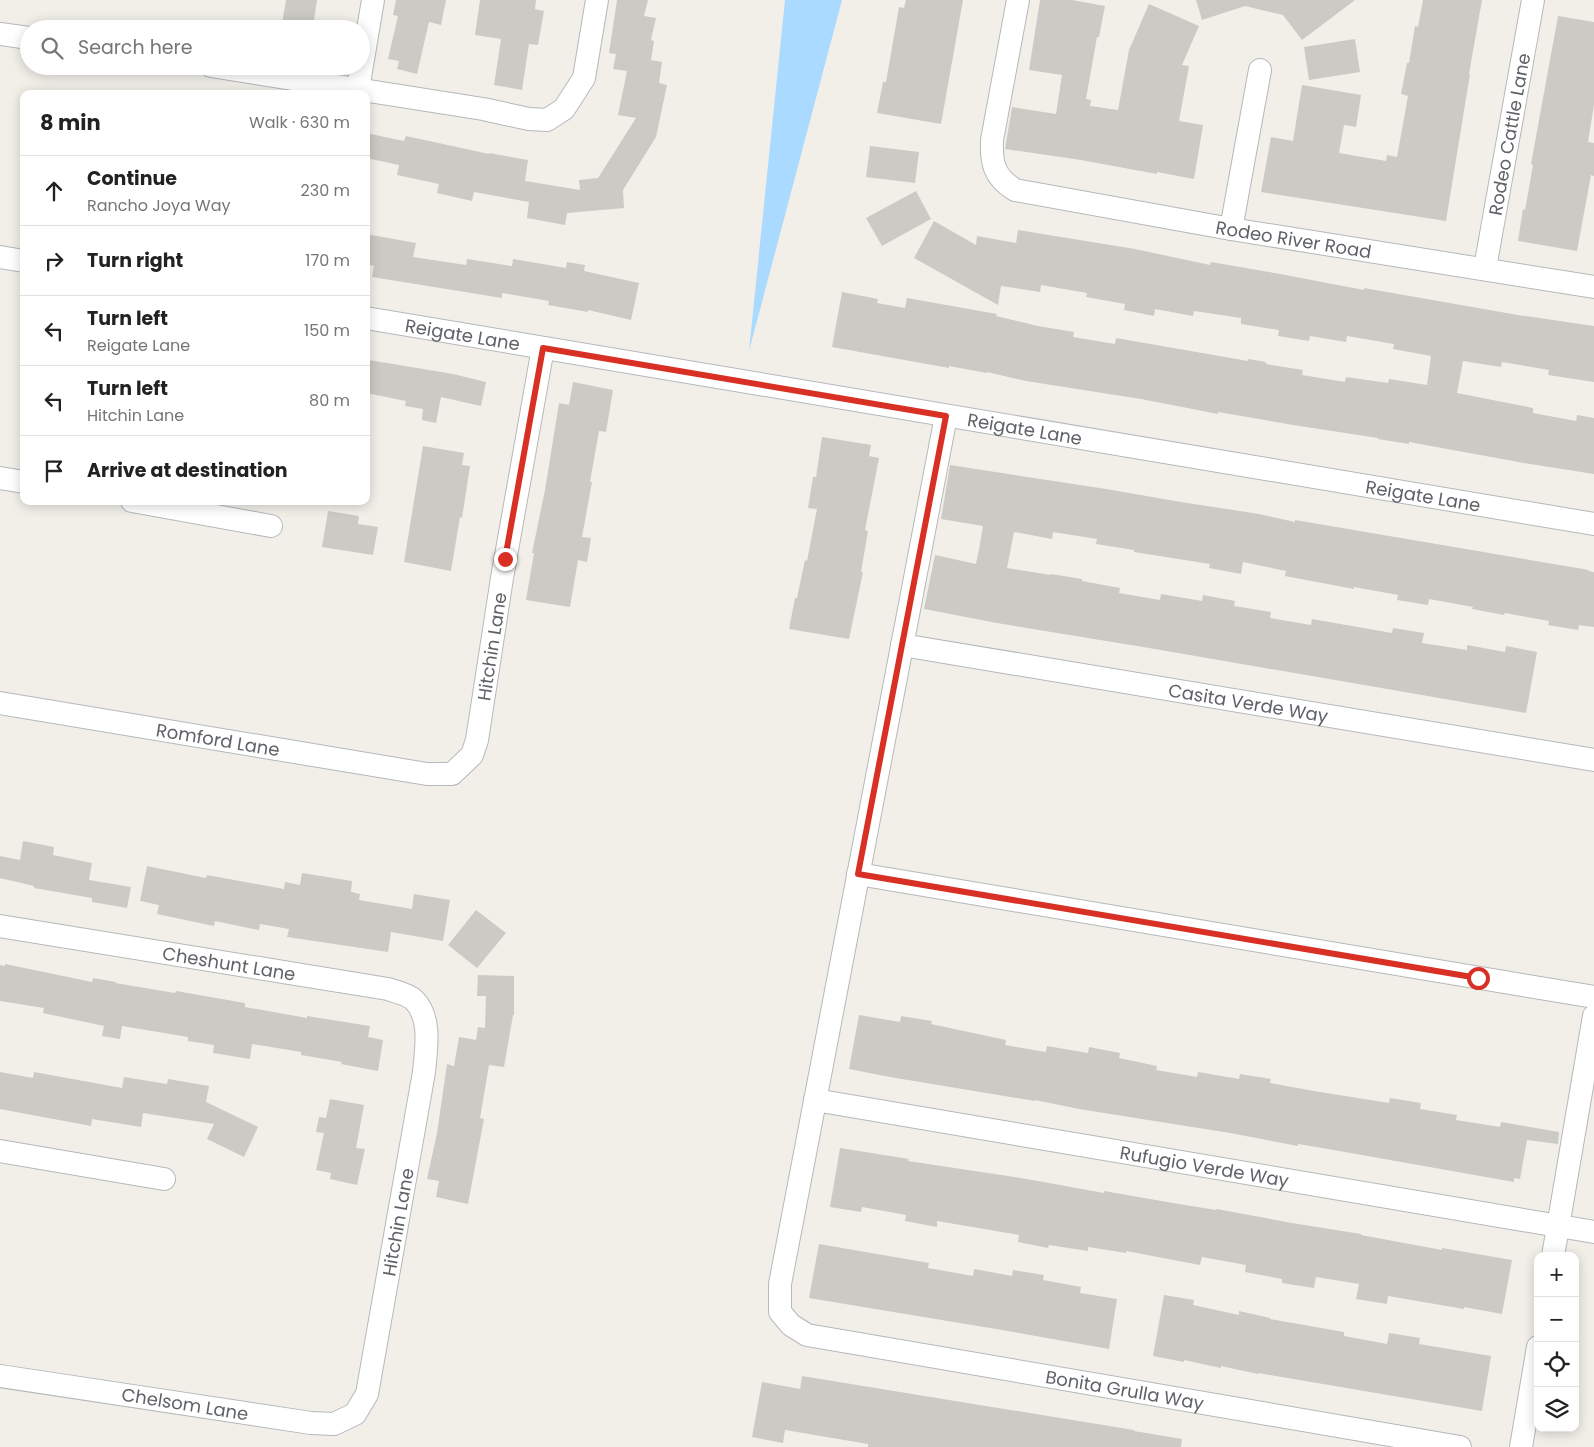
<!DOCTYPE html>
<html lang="en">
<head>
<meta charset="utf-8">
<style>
  body { margin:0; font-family:Poppins,sans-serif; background:#f6f6f6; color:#222 }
  .controls { position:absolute; right:15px; bottom:15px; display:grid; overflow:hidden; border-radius:10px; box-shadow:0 2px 12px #0003 }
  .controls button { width:45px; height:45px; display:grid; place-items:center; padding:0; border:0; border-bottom:1px solid #e0e0e0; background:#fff; color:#222; font:25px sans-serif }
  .stop { position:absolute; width:15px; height:15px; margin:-11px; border:4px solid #d93025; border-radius:50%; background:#fff }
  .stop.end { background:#d93025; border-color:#fff; box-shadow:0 1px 5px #0008 }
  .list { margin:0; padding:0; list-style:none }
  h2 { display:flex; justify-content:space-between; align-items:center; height:65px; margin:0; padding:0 20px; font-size:21px }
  h2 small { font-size:16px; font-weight:400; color:#767676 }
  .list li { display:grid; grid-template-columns:32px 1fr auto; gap:15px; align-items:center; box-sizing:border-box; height:70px; padding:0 20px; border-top:1px solid #e0e0e0 }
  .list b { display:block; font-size:19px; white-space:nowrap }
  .list p { margin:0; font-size:16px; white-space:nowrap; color:#767676 }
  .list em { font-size:16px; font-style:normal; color:#767676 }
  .icon { flex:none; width:28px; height:28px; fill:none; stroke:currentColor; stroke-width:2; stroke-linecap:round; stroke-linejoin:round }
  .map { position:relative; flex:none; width:1594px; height:1447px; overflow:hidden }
  .search { position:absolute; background:#fff; box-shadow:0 2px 12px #0003; left:20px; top:20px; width:350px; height:55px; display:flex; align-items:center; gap:12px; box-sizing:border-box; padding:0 18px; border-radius:28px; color:#767676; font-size:19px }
  .panel { position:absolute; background:#fff; box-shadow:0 2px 12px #0003; left:20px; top:90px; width:350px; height:415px; border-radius:10px }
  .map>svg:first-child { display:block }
  .water { fill:#aadaff }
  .building { fill:#cccac5 }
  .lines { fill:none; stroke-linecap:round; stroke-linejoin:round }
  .minor-casing { stroke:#b5b8bc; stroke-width:24 }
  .minor { stroke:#fff; stroke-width:22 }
  .route { stroke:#d93025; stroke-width:6 }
  .labels { text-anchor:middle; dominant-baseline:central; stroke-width:5; stroke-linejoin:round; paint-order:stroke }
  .street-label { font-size:18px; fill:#5f6368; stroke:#fff }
</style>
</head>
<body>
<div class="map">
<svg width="1594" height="1447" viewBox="0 0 1594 1447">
  <rect width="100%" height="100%" fill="#f1efe8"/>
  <polygon class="water" points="785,0 842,0 749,351"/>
  <g class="building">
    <polygon points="286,0 317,0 313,27 301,25 300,29 281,29"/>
    <polygon points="396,0 446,0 441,25 429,22 417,74 397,69 399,61 388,59 398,16 393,15"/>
    <polygon points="480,0 536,0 535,9 544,11 538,45 529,44 522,90 494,85 501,39 475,35"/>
    <polygon points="617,0 648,0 644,16 656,18 651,40 654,41 651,60 662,62 659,83 667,85 656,137 623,190 624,208 567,213 565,225 527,218 529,202 474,192 472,201 437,193 439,184 397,175 399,165 366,158 366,133 404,141 406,136 489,154 489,153 528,160 525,181 580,190 579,180 598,178 636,118 618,115 627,71 613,69 616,54 609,53"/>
    <polygon points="906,0 963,0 941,124 877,113 883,82 886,82 899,7 904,8"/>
    <polygon points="1040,0 1072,0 1105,6 1099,37 1097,37 1086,99 1091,100 1090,106 1118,110 1129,50 1149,4 1199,26 1182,65 1189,66 1179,121 1203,125 1194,179 1157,172 1157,174 1081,160 1005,149 1012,107 1056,114 1062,75 1029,70"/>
    <polygon points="1196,0 1355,0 1302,40 1283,15 1245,6 1202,20"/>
    <polygon points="1423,0 1482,0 1469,74 1470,74 1446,221 1261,192 1271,137 1293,141 1302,85 1361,95 1356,127 1344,125 1339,153 1386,161 1387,155 1397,157 1408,96 1401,94 1407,63 1409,63 1415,26 1418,27"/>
    <polygon points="1558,16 1594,22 1594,105 1588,142 1594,143 1594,176 1591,175 1577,251 1518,241 1523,209 1525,210 1533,165 1531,164"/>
    <polygon points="1355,39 1360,72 1309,80 1304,47"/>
    <polygon points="870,146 919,152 915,183 866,177"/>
    <polygon points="916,191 931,219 882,246 866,218"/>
    <polygon points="934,221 976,245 977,236 1016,243 1018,230 1135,249 1210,265 1211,262 1280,274 1364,290 1364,288 1518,315 1594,326 1594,382 1548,375 1549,370 1502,362 1501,367 1463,361 1457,393 1533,408 1533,413 1576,421 1577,415 1594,418 1594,474 1524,463 1409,442 1409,444 1378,439 1378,438 1293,425 1218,412 1218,414 1141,399 1026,381 987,372 987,373 949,366 949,368 832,347 842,292 878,299 877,303 905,308 907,298 997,314 996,316 1038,326 1074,332 1073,337 1115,344 1116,338 1248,361 1248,359 1266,362 1266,364 1303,370 1302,375 1345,382 1346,377 1388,383 1389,379 1427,385 1431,356 1393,349 1394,344 1347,336 1346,342 1310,336 1309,341 1278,336 1279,330 1241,324 1241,318 1194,311 1193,316 1155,309 1154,316 1124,310 1125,304 1086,297 1087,293 1041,285 1040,292 1001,286 998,305 914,258"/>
    <polygon points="366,234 416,243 413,257 466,265 467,259 512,266 513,259 566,268 567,262 585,265 584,271 639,283 631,320 588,310 588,312 548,305 549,301 502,293 502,298 372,277 374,266 366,264"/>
    <polygon points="369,360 453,374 486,382 481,406 441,397 436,423 422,420 423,409 405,406 406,401 366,393 366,373"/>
    <polygon points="573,382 613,390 606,432 599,431 590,482 592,482 582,537 591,538 587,562 578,560 570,607 526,600 534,553 532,553 545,490 559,403 569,405"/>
    <polygon points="822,437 871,445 869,456 879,458 865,530 868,531 861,572 863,572 849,639 789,629 795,598 797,598 805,560 807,561 817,509 808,508 813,477 816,477"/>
    <polygon points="423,446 464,453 462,465 470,466 462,518 460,517 451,571 404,562"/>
    <polygon points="950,465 1106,489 1181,502 1259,514 1295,522 1295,520 1589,570 1588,571 1594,572 1594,627 1579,625 1578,630 1548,625 1549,621 1505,613 1504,615 1472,609 1473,607 1429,599 1428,605 1397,600 1398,595 1354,587 1354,589 1285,576 1286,571 1243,562 1241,574 1209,568 1210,564 1134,552 1134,550 1096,544 1097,539 1053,532 1052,539 1014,532 1007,568 1051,575 1051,574 1082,579 1082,581 1120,588 1119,593 1160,600 1161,594 1202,601 1203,595 1235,601 1234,606 1271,612 1270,618 1311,625 1312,619 1392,633 1393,628 1424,633 1422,643 1467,650 1467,645 1505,652 1506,646 1537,652 1526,713 1149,648 997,623 924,609 935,555 976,564 980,544 983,526 941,519"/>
    <polygon points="328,511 359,516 358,524 378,527 373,555 322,547"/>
    <polygon points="23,841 54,847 53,855 92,863 89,880 131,887 127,908 92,902 92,898 34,888 34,886 0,878 0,856 20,860"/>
    <polygon points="147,866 206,878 207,875 284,889 285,882 300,885 302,873 352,881 351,892 360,894 359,900 412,909 414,894 450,900 443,941 391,932 388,952 287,937 289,929 260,924 259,930 215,921 214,926 157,914 159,905 140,901"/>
    <polygon points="476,910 506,933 477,968 448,945"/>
    <polygon points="5,964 92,982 93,978 116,982 115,983 175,993 176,991 245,1003 245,1007 307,1018 307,1016 370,1026 368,1037 383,1040 378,1071 341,1064 342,1062 301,1055 301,1052 252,1044 250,1059 213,1053 214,1045 188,1041 188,1037 122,1026 120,1039 102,1036 104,1026 43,1013 44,1008 0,1001 0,965 5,966"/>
    <polygon points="478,975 514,976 514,1015 513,1015 504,1067 489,1065 480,1118 484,1119 468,1204 436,1197 439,1181 427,1179 437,1133 447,1064 454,1066 459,1037 476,1040 478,1027 485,1028 486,996 477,996"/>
    <polygon points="859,1015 900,1022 901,1016 932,1021 931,1024 1006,1040 1005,1045 1046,1052 1047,1046 1088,1053 1089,1047 1120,1053 1119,1058 1157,1066 1156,1070 1197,1077 1198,1072 1239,1079 1240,1074 1271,1079 1270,1083 1314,1091 1389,1103 1390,1098 1421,1103 1420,1109 1457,1115 1456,1120 1500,1127 1501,1122 1559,1132 1558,1144 1527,1140 1520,1179 1514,1178 1514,1182 1328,1149 1298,1144 1298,1146 1230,1133 1079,1109 1035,1100 1035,1101 890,1077 849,1069"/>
    <polygon points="0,1072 33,1078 34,1072 122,1088 124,1077 167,1084 168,1079 209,1086 206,1102 258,1127 244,1157 207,1139 214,1124 143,1113 141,1127 92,1119 91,1126 0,1109"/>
    <polygon points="330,1099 364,1105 356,1148 365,1149 357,1185 330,1179 331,1173 316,1170 324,1133 316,1132 319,1117 326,1118"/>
    <polygon points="840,1148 909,1159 908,1161 1021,1178 1104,1193 1104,1191 1179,1204 1216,1210 1217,1209 1292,1223 1361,1234 1361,1235 1442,1250 1442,1248 1512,1260 1502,1314 1464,1307 1464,1309 1388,1296 1387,1304 1356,1299 1359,1284 1316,1277 1314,1288 1282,1283 1282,1279 1245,1272 1246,1265 1202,1257 1200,1265 1126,1251 1126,1253 1088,1247 1088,1251 1049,1245 1048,1248 1018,1242 1019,1235 937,1221 937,1227 905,1221 906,1215 862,1207 861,1212 830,1207"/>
    <polygon points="819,1244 929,1263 928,1268 973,1276 974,1269 1012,1276 1013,1270 1044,1275 1043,1280 1081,1287 1080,1293 1117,1299 1109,1349 1002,1330 809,1298"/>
    <polygon points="1164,1295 1194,1300 1193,1305 1239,1315 1239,1311 1270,1318 1270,1319 1344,1332 1344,1336 1387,1344 1389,1333 1420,1338 1419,1344 1491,1356 1482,1411 1258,1373 1258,1374 1221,1366 1221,1368 1184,1360 1184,1362 1153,1356"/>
    <polygon points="802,1376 1134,1430 1134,1431 1182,1439 1181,1447 868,1447 868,1444 785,1430 783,1443 752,1437 762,1382 800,1389"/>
  </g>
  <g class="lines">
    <g class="minor-casing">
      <g id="minor">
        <path id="s1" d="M1018 0 992 140C991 163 994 177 1015 190L1231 229 1594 287"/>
        <polyline points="0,34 29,38"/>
        <polyline points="211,66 483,109 529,119 547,120 564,109 584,78 597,0"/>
        <polyline points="358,89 373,0"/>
        <polyline points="1231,229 1260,70"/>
        <polyline points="0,257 24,261"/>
        <path id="s2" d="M1485 268 1533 0"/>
        <path id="s3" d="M366 318 1594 524"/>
        <path id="s4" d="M946 416 780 1284V1312L791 1325 807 1335 1460 1447"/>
        <polyline points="0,478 24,482"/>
        <polyline points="132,501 271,526"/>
        <path id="s5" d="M902 645 1594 760"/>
        <path id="s6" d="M0 703 427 774H452L472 755 477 740 502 578 543 348"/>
        <polyline points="858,874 1594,997"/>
        <path id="s7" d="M0 926 388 989C396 992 408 994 414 1000 432 1018 426 1049 424 1072L367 1394 355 1414 334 1424 311 1423 0 1376"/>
        <path id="s8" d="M815 1100 1594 1232"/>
        <polyline points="0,1151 164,1179"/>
        <polyline points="1553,1256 1594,1016"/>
        <polyline points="1521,1447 1538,1347"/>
      </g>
    </g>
    <use href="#minor" class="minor"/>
  </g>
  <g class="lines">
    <polyline class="route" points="505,559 543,348 946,416 858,874 1478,978"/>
  </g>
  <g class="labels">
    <g class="street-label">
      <text stroke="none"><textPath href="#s2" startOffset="136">Rodeo Cattle Lane</textPath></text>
      <text stroke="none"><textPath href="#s1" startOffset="484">Rodeo River Road</textPath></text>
      <text stroke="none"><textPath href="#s3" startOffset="98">Reigate Lane</textPath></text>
      <text stroke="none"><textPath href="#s3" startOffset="668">Reigate Lane</textPath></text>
      <text stroke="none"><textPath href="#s3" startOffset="1072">Reigate Lane</textPath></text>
      <text stroke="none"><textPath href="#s6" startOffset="596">Hitchin Lane</textPath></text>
      <text stroke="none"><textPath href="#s5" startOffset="351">Casita Verde Way</textPath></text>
      <text stroke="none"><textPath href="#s6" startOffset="221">Romford Lane</textPath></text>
      <text stroke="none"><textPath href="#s7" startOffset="232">Cheshunt Lane</textPath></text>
      <text stroke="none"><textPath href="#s8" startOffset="395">Rufugio Verde Way</textPath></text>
      <text transform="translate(398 1222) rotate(-80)">Hitchin Lane</text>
      <text stroke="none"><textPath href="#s4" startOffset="1270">Bonita Grulla Way</textPath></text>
      <text transform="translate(185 1404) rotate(9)">Chelsom Lane</text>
    </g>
  </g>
</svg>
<div class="controls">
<button>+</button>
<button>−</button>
<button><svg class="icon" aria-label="locate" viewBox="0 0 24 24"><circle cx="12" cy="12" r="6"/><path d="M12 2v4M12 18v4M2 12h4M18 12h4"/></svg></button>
<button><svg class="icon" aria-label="layers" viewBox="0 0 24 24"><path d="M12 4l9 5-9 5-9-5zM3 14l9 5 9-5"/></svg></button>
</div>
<div class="stop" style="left:1478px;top:978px"></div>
<div class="stop end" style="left:505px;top:559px"></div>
<div class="search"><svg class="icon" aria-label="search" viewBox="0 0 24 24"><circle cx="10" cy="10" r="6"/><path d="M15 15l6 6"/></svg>Search here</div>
<section class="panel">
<h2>8 min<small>Walk · 630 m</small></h2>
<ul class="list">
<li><svg class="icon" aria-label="ahead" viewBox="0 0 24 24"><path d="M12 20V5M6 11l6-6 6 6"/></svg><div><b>Continue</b><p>Rancho Joya Way</p></div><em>230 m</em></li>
<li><svg class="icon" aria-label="right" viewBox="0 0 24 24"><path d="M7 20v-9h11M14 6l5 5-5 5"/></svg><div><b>Turn right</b></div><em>170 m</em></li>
<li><svg class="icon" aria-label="left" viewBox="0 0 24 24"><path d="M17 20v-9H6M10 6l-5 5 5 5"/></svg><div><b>Turn left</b><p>Reigate Lane</p></div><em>150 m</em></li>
<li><svg class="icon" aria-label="left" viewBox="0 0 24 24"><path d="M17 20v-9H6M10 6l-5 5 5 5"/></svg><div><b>Turn left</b><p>Hitchin Lane</p></div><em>80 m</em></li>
<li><svg class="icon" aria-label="arrive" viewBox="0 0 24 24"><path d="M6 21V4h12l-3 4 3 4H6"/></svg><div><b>Arrive at destination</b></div></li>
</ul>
</section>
</div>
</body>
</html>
